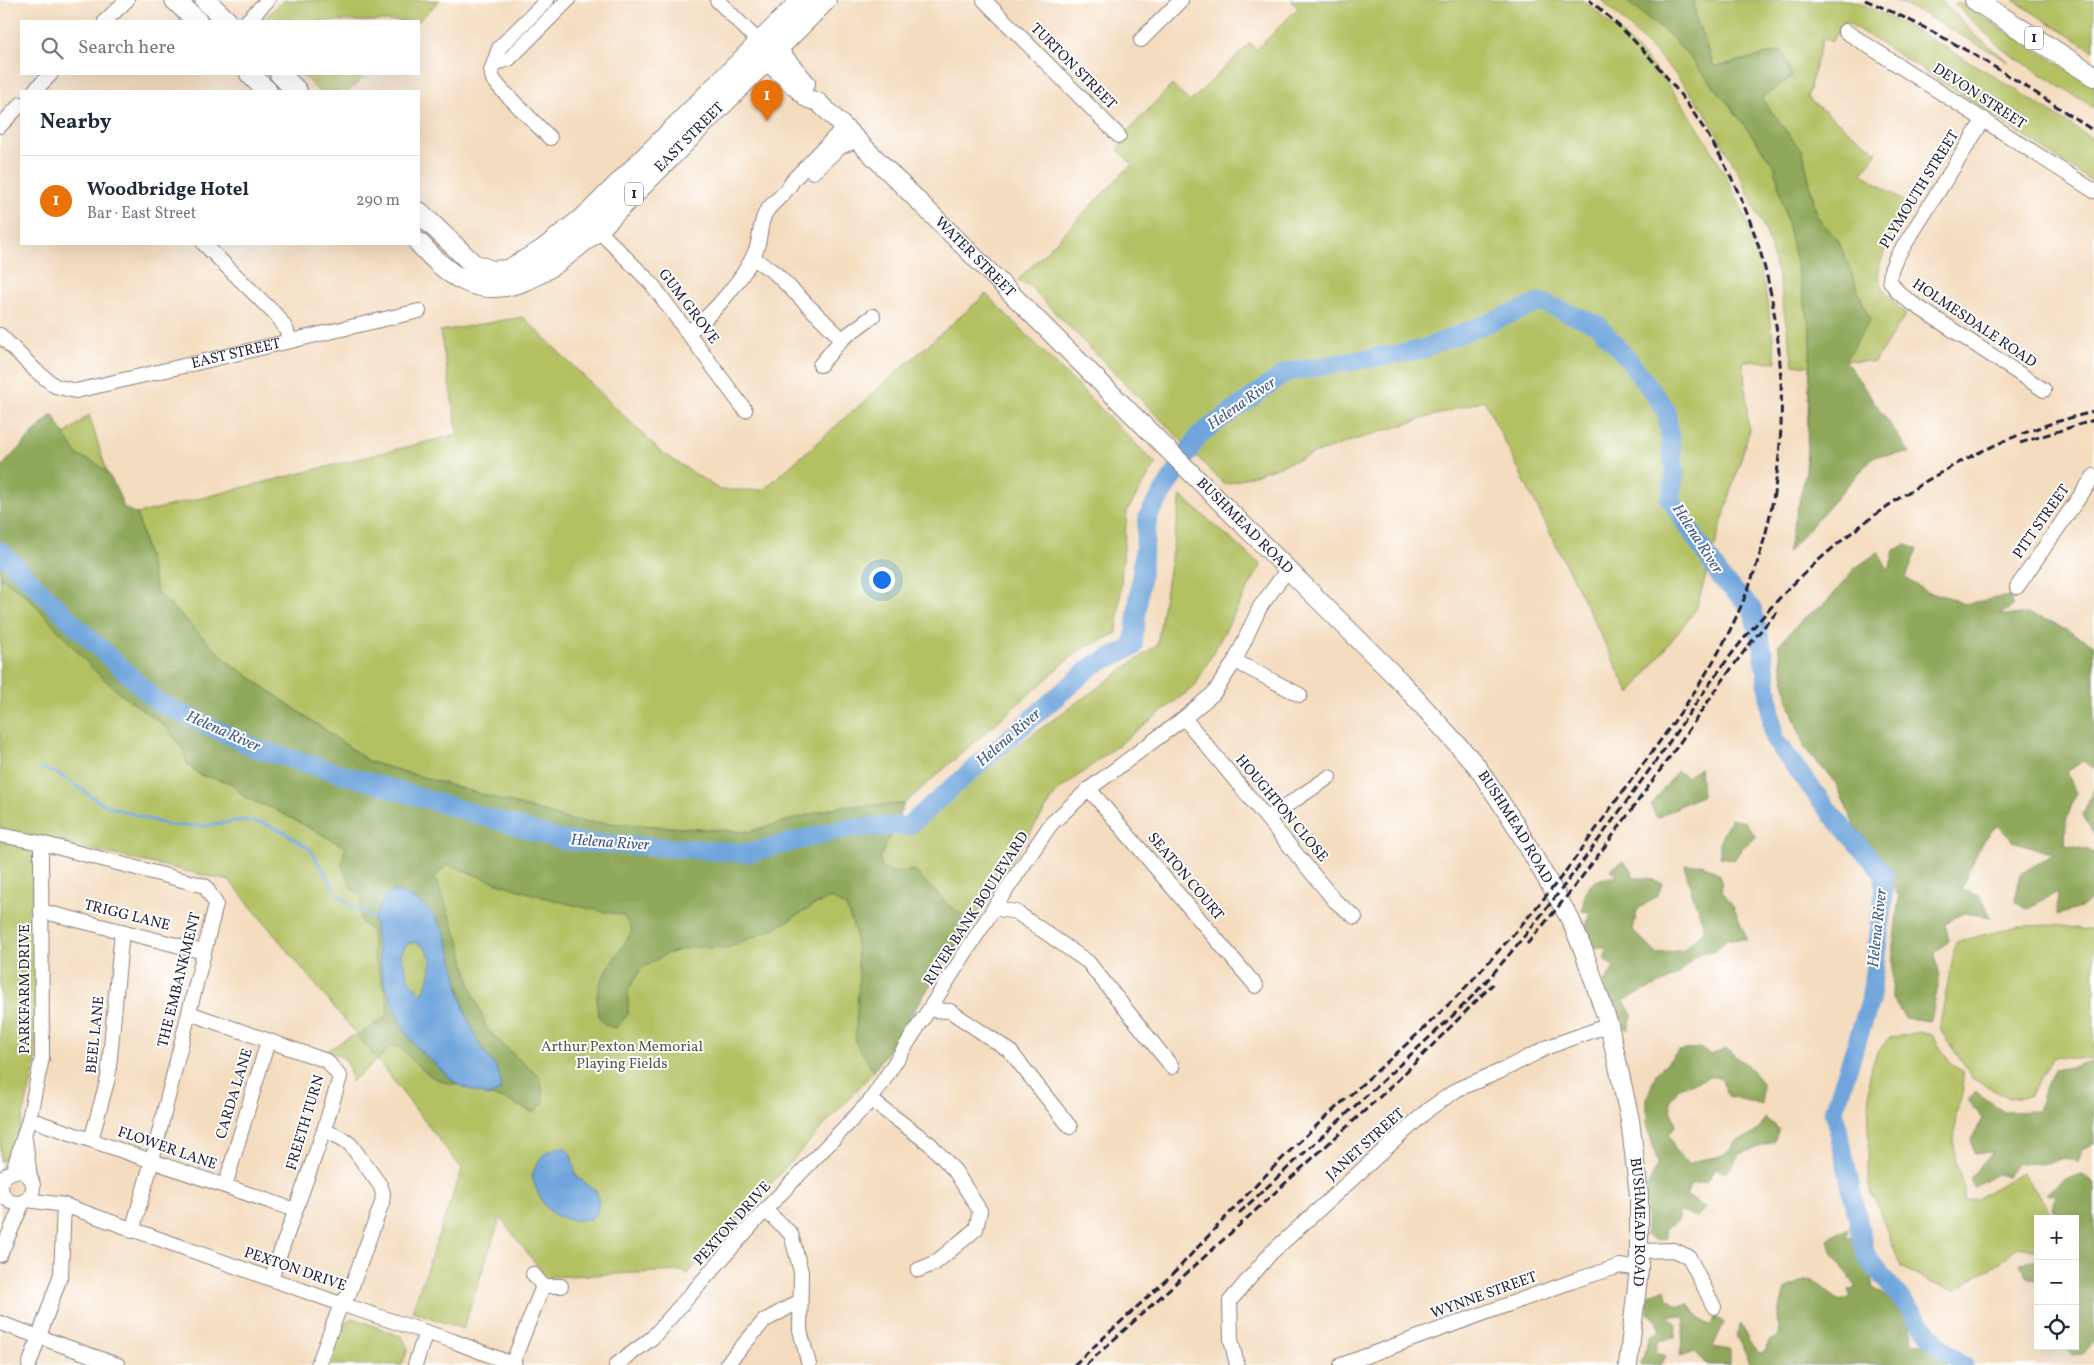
<!DOCTYPE html>
<html lang="en">
<head>
<meta charset="utf-8">
<style>
  body { margin:0; font-family:Vollkorn,serif; background:#f6f6f7; color:#1f2937 }
  .controls { position:absolute; right:15px; bottom:15px; display:grid; overflow:hidden; border-radius:0px; box-shadow:0 5px 20px #0002 }
  .controls button { width:45px; height:45px; display:grid; place-items:center; padding:0; border:0; border-bottom:1px solid #e0e1e3; background:#fff; color:#1f2937; font:25px sans-serif }
  .you { position:absolute; left:881px; top:579px; width:18px; height:18px; margin:-12px; border:4px solid #fff; border-radius:50%; background:#1a73e8; box-shadow:0 0 0 8px #1a73e833 }
  .badge { display:grid; place-items:center; width:32px; height:32px; border-radius:50%; background:#2563eb; color:#fff; font-size:16px; font-weight:700 }
  .pin { position:absolute; translate:-50% -41px; filter:drop-shadow(0 1px 2px #0008) }
  .pin::after { content:''; position:absolute; top:26px; width:18px; height:15px; background:inherit; clip-path:polygon(0 0,100% 0,50% 100%) }
  .list { margin:0; padding:0; list-style:none }
  h2 { display:flex; justify-content:space-between; align-items:center; height:65px; margin:0; padding:0 20px; font-size:21px }
  h2 small { font-size:16px; font-weight:400; color:#747a83 }
  .list li { display:grid; grid-template-columns:32px 1fr auto; gap:15px; align-items:center; box-sizing:border-box; height:90px; padding:0 20px; border-top:1px solid #e0e1e3 }
  .list b { display:block; font-size:19px; white-space:nowrap }
  .list p { margin:0; font-size:16px; white-space:nowrap; color:#747a83 }
  .list em { font-size:16px; font-style:normal; color:#747a83 }
  .icon { flex:none; width:28px; height:28px; fill:none; stroke:currentColor; stroke-width:2; stroke-linecap:round; stroke-linejoin:round }
  .map { position:relative; flex:none; width:2094px; height:1365px; overflow:hidden }
  .search { position:absolute; background:#fff; box-shadow:0 5px 20px #0002; left:20px; top:20px; width:400px; height:55px; display:flex; align-items:center; gap:12px; box-sizing:border-box; padding:0 18px; border-radius:0px; color:#747a83; font-size:19px }
  .panel { position:absolute; background:#fff; box-shadow:0 5px 20px #0002; left:20px; top:90px; width:400px; height:155px; border-radius:0px }
  .map>svg:first-child { display:block }
  .green { fill:#b3c164; stroke:#6a7250 }
  .forest { fill:#8ea75a; stroke:#58644a }
  .water { fill:#6fa5dc; stroke:#48648c; fill-rule:evenodd }
  .lines { fill:none; stroke-linecap:round; stroke-linejoin:round }
  .stream { stroke:#6fa5dc; stroke-width:3 }
  .river { stroke:#6fa5dc; stroke-width:19 }
  .minor-casing { stroke:#8b7f7c; stroke-width:16 }
  .major-casing { stroke:#8b7f7c; stroke-width:20 }
  .highway-casing { stroke:#8b7f7c; stroke-width:22 }
  .minor { stroke:#fff; stroke-width:14 }
  .major { stroke:#fff; stroke-width:18 }
  .highway { stroke:#fff; stroke-width:20 }
  .rail { stroke:#22223b; stroke-width:3; stroke-dasharray:8 4; stroke-linecap:butt }
  .labels { text-anchor:middle; dominant-baseline:central; stroke-width:4; stroke-linejoin:round; paint-order:stroke }
  .shield { fill:#fff; stroke:#646476; stroke-width:1 }
  .shield-label { font-size:14px; font-weight:bold; fill:#22223b }
  .street-label { font-size:15px; fill:#22223b; stroke:#fff }
  .park-label { font-size:15px; fill:#555a49; stroke:#fff }
  .water-label { font-size:16px; font-style:italic; fill:#455d83; stroke:#fff }
</style>
</head>
<body>
<div class="map">
<svg width="2094" height="1365" viewBox="0 0 2094 1365">
  <rect width="100%" height="100%" fill="#fff"/>
  <filter id="ink" filterUnits="userSpaceOnUse"><feTurbulence type="fractalNoise" baseFrequency=".02" numOctaves="2"/><feDisplacementMap in="SourceGraphic" scale="10" xChannelSelector="R" yChannelSelector="G"/><feConvolveMatrix kernelMatrix="1 2 1 2 8 2 1 2 1" color-interpolation-filters="sRGB"/></filter>
  <filter id="wash" filterUnits="userSpaceOnUse"><feTurbulence type="fractalNoise" baseFrequency=".0096" numOctaves="4" result="noise"/><feDisplacementMap in="SourceGraphic" scale="20" xChannelSelector="R" yChannelSelector="G"/><feGaussianBlur stdDeviation="1.12" result="paint"/><feColorMatrix in="noise" values="0 0 0 0 0 0 0 0 0 0 0 0 0 0 0 0 0 1.4 0 .05"/><feComposite in="paint" operator="in"/></filter>
  <g filter="url(#wash)">
    <rect width="100%" height="100%" fill="#f4dcbe"/>
    <g class="green">
      <polygon points="283,0 440,0 419,21 262,21"/>
      <path d="M1291 0H1582C1645 48 1694 111 1729 183 1734 194 1741 205 1745 217 1762 263 1770 313 1776 362L1743 361 1749 432 1696 609 1630 694 1484 400 1357 439 1225 485 1028 285 1017 281 1132 164 1118 150 1127 132 1172 85 1190 102 1250 43 1256 50 1298 8Z"/>
      <polygon points="1602,0 1625,0 1630,2 1673,38 1728,103 1775,167 1811,332 1810,366 1793,364 1779,281 1767,235 1741,178 1704,110 1671,69"/>
      <path d="M1694 0H1851L1858 2C1941 41 2017 90 2094 140V183L1977 104 1845 21 1831 42 1823 37 1807 98 1877 152 1862 173 1913 208C1903 223 1875 259 1879 277 1882 291 1897 304 1906 315L1874 362 1845 360 1839 242 1817 216 1803 153 1761 98 1782 51 1714 67 1695 15Z"/>
      <polygon points="1894,0 1939,0 1952,11 1976,36 2009,62 1918,11"/>
      <polygon points="2013,0 2094,0 2094,51"/>
      <polygon points="1957,1 2094,86 2094,108 2002,49 1955,4"/>
      <polygon points="301,74 366,74 349,91 318,91"/>
      <polygon points="986,294 1156,464 1127,511 1117,633 1078,651 904,804 837,807 748,832 574,821 370,762 227,661 157,592 137,514 458,434 440,331 523,317 661,452 720,490 763,490"/>
      <path d="M89 415 169 669 434 819 881 843 1157 645 1181 496 1261 565 1195 686 1057 792 874 1071 688 1274 682 1271 546 1277 500 1218 463 1329 412 1311 462 1169 377 1060 351 1082C349 1061 348 1058 327 1051L349 1037 357 1035 230 881 0 829V486Z"/>
      <path d="M0 841C16 844 27 844 36 859V1046L35 1068 14 1151 0 1162Z"/>
      <polygon points="2056,925 2094,931 2094,1060 2054,1057 2029,1096 2010,1098 1973,1079 1939,1028 1956,942 2018,926"/>
      <polygon points="1919,1032 1932,1035 1951,1064 1962,1071 1964,1091 1956,1113 1954,1143 1956,1163 1964,1188 1964,1201 1976,1199 2022,1172 2056,1219 2038,1219 2038,1247 2034,1250 2017,1247 2002,1261 1954,1290 1934,1284 1901,1267 1868,1182 1869,1073 1878,1051 1889,1038"/>
      <polygon points="353,1318 402,1337 408,1348 402,1365 325,1365 338,1327"/>
    </g>
    <g class="forest">
      <polygon points="1625,0 1694,0 1695,15 1714,67 1782,51 1792,77 1761,98 1803,153 1817,216 1839,242 1870,320 1845,360 1910,453 1874,456 1787,553 1806,472 1811,332 1775,167 1728,103 1673,38"/>
      <path d="M52 414 78 456C108 464 114 481 124 508L137 514 157 592 227 661 370 762 574 821 748 832 837 807 904 804 880 858 882 868 897 873 914 870 949 906 972 922 874 1071 855 1042 859 978 855 931 846 907 831 898 817 904 777 927 727 948 692 947 666 954 641 969 628 990V1014L616 1028C604 1026 598 1020 597 1007 594 977 620 956 632 930L623 915C562 905 504 887 447 864L435 877 461 946 471 987 487 1029 516 1057 541 1078 544 1102 534 1113 504 1099 488 1096 500 1091 497 1069 480 1046 467 1016 447 940 438 922 374 918 377 943 418 1049 458 1085C441 1084 429 1076 416 1064 407 1056 405 1048 392 1045L377 1060 358 1036 388 1015 386 994 373 954 372 931C356 922 360 914 362 898L353 889 342 866 345 847 274 809 245 798 231 783 200 775 188 765 182 747 165 726 118 692 93 669 28 597 0 577V468Z"/>
      <polygon points="1906,545 1917,549 1906,578 1926,592 1948,597 1964,604 2009,596 2013,606 1999,615 2029,614 2052,622 2094,645 2094,769 2083,761 2067,772 2076,793 2066,821 2065,845 2088,850 2094,853 2094,896 2081,908 2057,915 2058,892 2026,909 2015,902 2020,874 2054,854 2013,841 1997,825 1981,844 1961,889 1981,897 1991,917 1964,913 1945,923 1949,941 1935,952 1939,981 1931,1021 1905,1018 1892,998 1893,946 1899,897 1870,844 1854,825 1836,783 1805,749 1788,701 1778,645 1804,618 1829,600 1854,569 1878,552 1889,571 1894,550"/>
      <polygon points="1700,768 1702,796 1685,803 1657,818 1651,806 1677,771 1687,777"/>
      <polygon points="2094,788 2094,835 2083,815"/>
      <polygon points="1731,818 1745,822 1756,837 1743,847 1734,860 1720,857 1720,840"/>
      <path d="M1623 861 1632 870 1633 878H1648L1662 883 1658 895 1637 910 1633 930 1657 954 1683 950 1705 930 1689 884 1685 865 1702 864 1718 873 1721 881 1722 891 1734 907 1747 939H1726L1715 952C1711 952 1706 951 1703 952 1692 956 1686 968 1677 975 1660 986 1641 990 1624 1001L1632 1015 1628 1030 1617 1021 1604 982 1614 968 1605 959 1607 949 1592 946 1585 931 1590 912 1582 911C1585 886 1591 877 1618 877L1610 870Z"/>
      <path d="M1699 1048 1711 1055 1726 1049 1747 1065 1762 1083V1104L1728 1096 1721 1077H1710L1679 1088 1670 1100 1672 1114 1676 1125 1669 1134 1675 1150 1688 1164C1710 1153 1721 1165 1736 1141 1749 1137 1761 1132 1765 1118L1779 1129 1774 1142 1739 1154 1734 1164 1725 1172 1715 1169 1706 1182 1691 1184 1686 1195 1705 1208 1697 1217 1678 1211V1221L1665 1228 1667 1238 1655 1240 1646 1235 1647 1187 1658 1164 1647 1124V1098L1656 1074 1678 1051Z"/>
      <polygon points="2094,1062 2094,1143 2083,1149 2079,1162 2063,1158 2047,1164 2017,1163 2007,1176 1997,1174 1974,1187 1970,1178 1992,1152 1974,1154 1971,1139 1983,1119 1967,1100 1976,1092 2005,1112 2038,1111 2043,1093 2054,1070"/>
      <polygon points="2083,1175 2094,1183 2094,1341 2083,1354 2072,1355 2065,1346 2075,1346 2075,1219 2067,1219 2053,1209 2056,1196 2046,1194 2063,1179"/>
      <path d="M1849 1228 1847 1238 1854 1237 1862 1264 1871 1276 1873 1289C1888 1295 1903 1309 1910 1324 1912 1329 1911 1338 1912 1344H1926L1948 1365H1751L1743 1346 1736 1336 1741 1324 1748 1339 1760 1353 1765 1352 1769 1341 1778 1337 1779 1328 1777 1320 1785 1289C1821 1270 1813 1286 1841 1301L1851 1297 1848 1289 1857 1288 1833 1253 1828 1240 1836 1234Z"/>
      <polygon points="2038,1260 2038,1281 2029,1278 2019,1262"/>
      <polygon points="1666,1288 1668,1299 1678,1306 1689,1304 1699,1318 1710,1326 1716,1317 1724,1323 1713,1347 1730,1350 1730,1365 1708,1365 1694,1351 1680,1356 1685,1317 1667,1315 1677,1324 1675,1338 1658,1341 1655,1352 1666,1356 1661,1365 1640,1365 1650,1336 1661,1331 1657,1320 1648,1313 1648,1295"/>
    </g>
    <g class="water">
      <path d="M395 891C413 896 427 905 438 921 457 950 454 988 468 1019 472 1028 476 1038 481 1047 490 1061 504 1072 500 1091L488 1096 458 1085 418 1049 399 1021 383 978 377 943 374 918 386 895ZM414 942C440 950 431 977 422 994L409 980 401 954 406 945Z"/>
      <path d="M564 1147 571 1154 576 1176 597 1192C598 1199 600 1206 597 1212 589 1226 560 1220 550 1211 540 1202 536 1188 532 1176 539 1158 543 1149 564 1147Z"/>
    </g>
    <g class="lines">
      <polyline class="stream" points="41,768 60,775 103,804 141,817 169,825 203,826 243,820 263,823 284,832 310,849 337,893 350,905 374,918"/>
      <polyline class="river" points="0,551 72,622 158,702 258,749 566,841 748,853 848,828 908,826 1092,666 1133,647 1148,516 1199,435 1287,372 1420,350 1541,302 1598,325 1628,359 1666,410 1675,473 1670,499 1722,579 1752,608 1763,651 1774,739 1832,815 1884,874 1883,902 1870,1002 1834,1111 1866,1256 1941,1348 1964,1365"/>
    </g>
  </g>
  <g filter="url(#ink)">
    <g class="lines">
      <g class="minor-casing">
        <g id="minor">
          <polyline points="547,0 499,48 491,71 493,79 501,89 550,138"/>
          <polyline points="717,0 760,43"/>
          <polyline points="984,0 1119,136"/>
          <polyline points="105,21 127,0"/>
          <polyline points="247,21 268,0"/>
          <polyline points="1845,31 2094,191"/>
          <polyline points="1141,40 1181,0"/>
          <polyline points="495,63 509,59 568,0"/>
          <polyline points="34,91 51,74"/>
          <polyline points="1984,119 1895,260 1891,270 1890,281 1898,292 1909,301 2044,390"/>
          <polyline points="0,126 21,104"/>
          <polyline points="813,172 840,147 858,140"/>
          <polyline points="598,230 651,283 745,410"/>
          <polyline points="204,244 279,318 286,329 290,341"/>
          <polyline points="753,258 775,273 842,339"/>
          <path d="M687 333C712 316 745 277 756 250 761 238 759 224 766 212 774 200 787 194 793 180L844 127"/>
          <path id="s1" d="M0 335 35 370 55 386 76 391 419 311"/>
          <polyline points="820,365 842,339 873,316"/>
          <polyline points="2017,587 2094,476"/>
          <polyline points="1235,661 1300,695"/>
          <polyline points="1184,718 1335,901 1355,917"/>
          <polyline points="1089,789 1256,986"/>
          <polyline points="1268,818 1329,777"/>
          <polyline points="0,835 41,843 205,886 216,904 152,1161 132,1231"/>
          <polyline points="994,908 1016,912 1088,962 1172,1067"/>
          <polyline points="41,911 204,952"/>
          <polyline points="931,1010 950,1011 1010,1051 1070,1127"/>
          <polyline points="189,1013 327,1061 340,1077 324,1130 271,1279"/>
          <polyline points="29,1119 295,1210"/>
          <polyline points="25,1139 30,1177"/>
          <polyline points="91,1140 108,1078 122,931"/>
          <circle cx="17" cy="1187" r="16"/>
          <polyline points="13,1171 29,1119 42,1058 41,843"/>
          <polyline points="225,1186 268,1041"/>
          <polyline points="27,1200 64,1205 341,1304 453,1341 515,1365"/>
          <polyline points="765,1210 791,1234 801,1272 800,1330 809,1365"/>
          <polyline points="1640,1251 1674,1250 1689,1257 1714,1307"/>
          <polyline points="0,1255 23,1202"/>
          <polyline points="918,1270 935,1263 976,1229 980,1211 955,1171 930,1144 871,1100 994,908 1051,824 1089,789 1184,718 1214,693 1235,661 1260,607 1288,569"/>
          <polyline points="533,1274 543,1286"/>
          <polyline points="543,1286 561,1286"/>
          <polyline points="0,1323 118,1365"/>
          <polyline points="512,1364 543,1286"/>
          <polyline points="29,1365 61,1274 64,1205"/>
          <polyline points="318,1365 341,1304 349,1294 382,1203 383,1193 380,1185 350,1144 341,1138 324,1130"/>
          <polyline points="415,1365 426,1332"/>
          <polyline points="616,1365 652,1338 765,1210 871,1100"/>
          <polyline points="726,1365 764,1321 800,1301"/>
          <polyline points="1237,1365 1231,1339 1230,1301 1271,1253 1429,1109 1458,1089 1501,1071 1548,1047 1609,1025"/>
          <polyline points="1341,1365 1576,1280 1620,1266 1639,1269"/>
        </g>
      </g>
      <g class="major-casing">
        <g id="major">
          <polyline points="765,45 777,49 806,83"/>
          <path id="s2" d="M762 48 766 60 808 99 818 102 844 127 1400 681 1476 765 1513 821 1570 919 1584 952 1609 1025 1630 1120 1639 1195V1269L1628 1365"/>
        </g>
      </g>
      <g class="highway-casing">
        <g id="highway">
          <polyline points="175,0 197,21"/>
          <polyline points="205,0 227,21"/>
          <polyline points="1975,0 2094,76"/>
          <polyline points="250,74 267,91"/>
          <polyline points="280,74 297,91"/>
          <polyline points="419,212 473,264 492,271 508,270 541,251 589,213 802,0"/>
          <path id="s3" d="M419 243C432 257 446 272 463 280 513 305 562 259 598 230L826 0"/>
        </g>
      </g>
      <use href="#minor" class="minor"/>
      <use href="#major" class="major"/>
      <use href="#highway" class="highway"/>
      <g class="rail">
        <path d="M1865 0C1947 34 2020 82 2094 131"/>
        <polyline points="2020,443 2094,420"/>
        <path d="M1527 944C1581 882 1628 815 1676 748 1709 701 1739 653 1778 611"/>
        <path d="M1239 1213C1291 1165 1342 1118 1393 1071 1428 1038 1465 1007 1496 970 1556 900 1609 826 1663 751 1694 707 1723 661 1759 621 1841 525 1970 439 2094 412"/>
        <path d="M1172 1275C1213 1231 1253 1187 1296 1145 1350 1093 1409 1045 1462 991 1492 959 1522 925 1550 891 1576 859 1599 824 1624 790 1662 738 1703 686 1731 628 1781 526 1792 411 1772 300 1750 182 1682 75 1589 0"/>
        <polyline points="1074,1365 1177,1270"/>
        <polyline points="1086,1365 1395,1083 1493,984"/>
      </g>
    </g>
  </g>
  <g class="labels">
    <g class="shield">
      <rect x="2025" y="26.5" width="18" height="23" rx="4"/>
      <rect x="625" y="182.5" width="18" height="23" rx="4"/>
    </g>
    <g class="shield-label">
      <text x="2034" y="38">1</text>
      <text x="634" y="194">1</text>
    </g>
    <g class="street-label">
      <text transform="translate(1073 67) rotate(45)">TURTON STREET</text>
      <text transform="translate(1979 97) rotate(33)">DEVON STREET</text>
      <text stroke="none"><textPath href="#s3" startOffset="341">EAST STREET</textPath></text>
      <text transform="translate(1920 190) rotate(-58)">PLYMOUTH STREET</text>
      <text stroke="none"><textPath href="#s2" startOffset="301">WATER STREET</textPath></text>
      <text transform="translate(688 307) rotate(53)">GUM GROVE</text>
      <text transform="translate(1974 324) rotate(34)">HOLMESDALE ROAD</text>
      <text stroke="none"><textPath href="#s1" startOffset="261">EAST STREET</textPath></text>
      <text transform="translate(2042 522) rotate(-55)">PITT STREET</text>
      <text stroke="none"><textPath href="#s2" startOffset="682">BUSHMEAD ROAD</textPath></text>
      <text transform="translate(1281 809) rotate(50)">HOUGHTON CLOSE</text>
      <text stroke="none"><textPath href="#s2" startOffset="1088">BUSHMEAD ROAD</textPath></text>
      <text transform="translate(1185 877) rotate(50)">SEATON COURT</text>
      <text transform="translate(977 909) rotate(-57)">RIVER BANK BOULEVARD</text>
      <text transform="translate(127 916) rotate(14)">TRIGG LANE</text>
      <text transform="translate(180 980) rotate(-76)">THE EMBANKMENT</text>
      <text transform="translate(25 989) rotate(-90)">PARKFARM DRIVE</text>
      <text transform="translate(96 1035) rotate(-84)">BEEL LANE</text>
      <text transform="translate(235 1094) rotate(-73)">CARDA LANE</text>
      <text transform="translate(306 1123) rotate(-73)">FREETH TURN</text>
      <text transform="translate(1366 1145) rotate(-42)">JANET STREET</text>
      <text transform="translate(167 1149) rotate(19)">FLOWER LANE</text>
      <text stroke="none"><textPath href="#s2" startOffset="1508">BUSHMEAD ROAD</textPath></text>
      <text transform="translate(733 1224) rotate(-48)">PEXTON DRIVE</text>
      <text transform="translate(295 1270) rotate(19)">PEXTON DRIVE</text>
      <text transform="translate(1484 1296) rotate(-20)">WYNNE STREET</text>
    </g>
    <g class="park-label">
      <text x="622" y="1047">Arthur Pexton Memorial<tspan x="622" dy="17">Playing Fields</tspan></text>
    </g>
    <g class="water-label">
      <text transform="translate(1242 404) rotate(-35)">Helena River</text>
      <text transform="translate(1697 539) rotate(57)">Helena River</text>
      <text transform="translate(223 732) rotate(24)">Helena River</text>
      <text transform="translate(1009 738) rotate(-41)">Helena River</text>
      <text transform="translate(610 843) rotate(4)">Helena River</text>
      <text transform="translate(1878 928) rotate(-84)">Helena River</text>
    </g>
  </g>
</svg>
<div class="controls">
<button>+</button>
<button>−</button>
<button><svg class="icon" aria-label="locate" viewBox="0 0 24 24"><circle cx="12" cy="12" r="6"/><path d="M12 2v4M12 18v4M2 12h4M18 12h4"/></svg></button>
</div>
<div class="you"></div>
<div class="pin badge" style="left:767px;top:121px;background:#e8710a">1</div>
<div class="search"><svg class="icon" aria-label="search" viewBox="0 0 24 24"><circle cx="10" cy="10" r="6"/><path d="M15 15l6 6"/></svg>Search here</div>
<section class="panel">
<h2>Nearby<small></small></h2>
<ul class="list">
<li><span class="badge" style="background:#e8710a">1</span><div><b>Woodbridge Hotel</b><p>Bar · East Street</p></div><em>290 m</em></li>
</ul>
</section>
</div>
</body>
</html>
